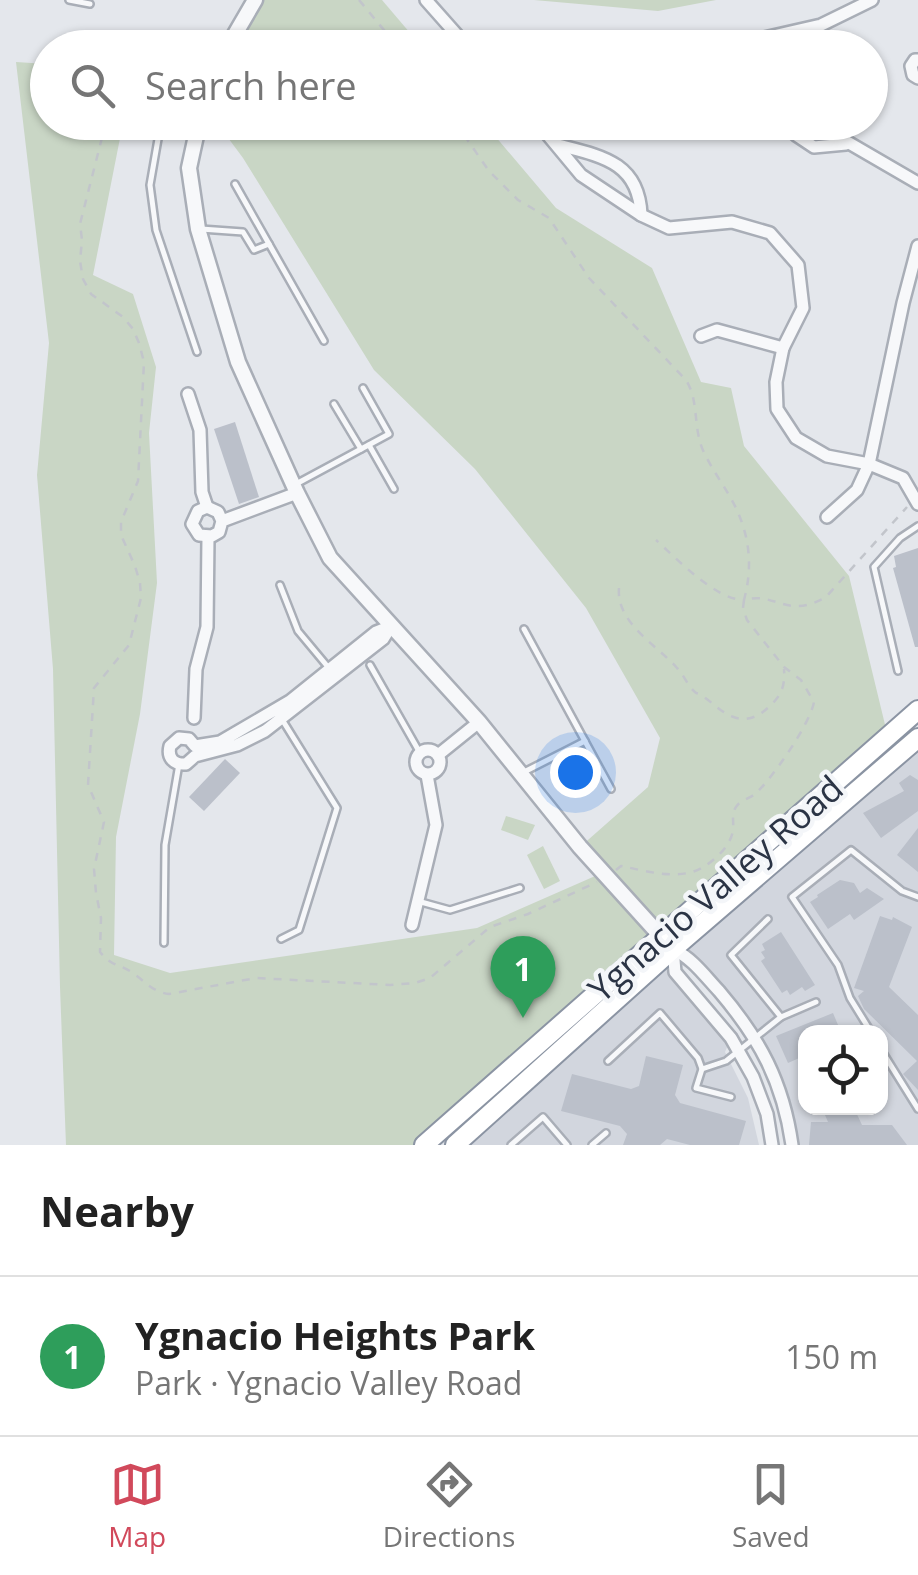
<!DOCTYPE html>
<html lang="en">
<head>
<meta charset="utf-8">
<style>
  body { margin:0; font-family:"Open Sans",sans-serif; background:#f2f2f2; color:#222 }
  .controls { position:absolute; right:30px; bottom:30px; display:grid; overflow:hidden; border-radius:20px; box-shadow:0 2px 8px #0004 }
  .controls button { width:90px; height:90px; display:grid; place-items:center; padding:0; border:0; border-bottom:2px solid #e0e0e0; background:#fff; color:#222; font:50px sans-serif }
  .you { position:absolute; left:575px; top:772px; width:35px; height:35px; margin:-25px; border:8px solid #fff; border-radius:50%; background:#1a73e8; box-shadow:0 0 0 15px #1a73e833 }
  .badge { display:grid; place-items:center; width:65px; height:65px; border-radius:50%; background:#d1495b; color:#fff; font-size:32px; font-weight:700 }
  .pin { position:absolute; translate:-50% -82px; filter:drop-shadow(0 2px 5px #0008) }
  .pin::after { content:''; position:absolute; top:52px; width:35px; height:30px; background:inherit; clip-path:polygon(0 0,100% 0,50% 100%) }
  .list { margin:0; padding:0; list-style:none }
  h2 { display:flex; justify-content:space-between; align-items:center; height:130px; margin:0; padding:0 40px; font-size:42px }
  h2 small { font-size:32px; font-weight:400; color:#767676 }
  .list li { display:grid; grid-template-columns:65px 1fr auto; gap:30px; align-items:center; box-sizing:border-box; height:160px; padding:0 40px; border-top:2px solid #e0e0e0 }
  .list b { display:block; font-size:38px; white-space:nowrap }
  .list p { margin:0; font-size:32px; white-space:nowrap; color:#767676 }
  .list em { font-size:32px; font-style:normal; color:#767676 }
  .icon { flex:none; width:55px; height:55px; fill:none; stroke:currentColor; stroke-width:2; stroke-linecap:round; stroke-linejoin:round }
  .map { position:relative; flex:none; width:918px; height:1145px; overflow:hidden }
  .search { position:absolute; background:#fff; box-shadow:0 2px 8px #0004; left:30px; right:30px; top:30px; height:110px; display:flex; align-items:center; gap:25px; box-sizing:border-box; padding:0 35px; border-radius:55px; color:#767676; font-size:38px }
  .sheet { height:290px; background:#fff }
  nav { display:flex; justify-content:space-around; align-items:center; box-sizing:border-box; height:140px; border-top:2px solid #e0e0e0; background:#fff; font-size:28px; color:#767676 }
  nav a { display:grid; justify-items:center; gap:5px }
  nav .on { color:#d1495b }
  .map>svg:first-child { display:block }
  .built { fill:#d2d6de; fill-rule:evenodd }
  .green { fill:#c9d6c5 }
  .building { fill:#bbc0ca }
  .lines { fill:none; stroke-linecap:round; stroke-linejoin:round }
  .service-casing { stroke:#a9aeb7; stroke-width:10 }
  .minor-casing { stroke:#a9aeb7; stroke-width:16 }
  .tertiary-casing { stroke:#a9aeb7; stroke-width:19 }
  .trunk-casing { stroke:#8b94a3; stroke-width:22 }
  .path { stroke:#c2c5cb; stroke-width:2.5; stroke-dasharray:8 8; stroke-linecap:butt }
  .service { stroke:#f7f8fa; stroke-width:5 }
  .minor { stroke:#f7f8fa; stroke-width:11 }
  .tertiary { stroke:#f7f8fa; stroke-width:14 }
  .trunk { stroke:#fff; stroke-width:18 }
  .labels { text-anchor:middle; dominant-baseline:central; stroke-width:9; stroke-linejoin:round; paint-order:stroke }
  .street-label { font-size:35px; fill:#2b3445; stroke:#f4f6f9 }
</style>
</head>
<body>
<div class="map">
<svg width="918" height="1145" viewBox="0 0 918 1145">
  <rect width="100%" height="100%" fill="#e4e7ec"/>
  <path class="built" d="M918 738V1145H792L779 1087 767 1058 739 1014 690 958 674 950 675 973 731 1038 725 1052 748 1098 759 1145H455L673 949ZM806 1032H880V1108H806Z"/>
  <g class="green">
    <polygon points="255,0 382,0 422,47 227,48"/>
    <polygon points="534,0 716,0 658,11"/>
    <polygon points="16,62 47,64 48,122 123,123 93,275 133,294 156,367 149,433 157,583 140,714 116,837 114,955 170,973 477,928 602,873 580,847 648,787 660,738 586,608 475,469 374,370 243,158 217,123 484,123 556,208 652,268 701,382 731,388 744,446 849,576 888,737 424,1145 66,1145 60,987 53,669 37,475 49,343"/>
    <polygon points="506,816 535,825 528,840 501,830"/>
    <polygon points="543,846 560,881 544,889 527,855"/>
  </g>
  <g class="building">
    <polygon points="281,34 304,48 271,48"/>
    <polygon points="235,422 259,497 239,504 214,429"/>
    <polygon points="918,548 918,647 915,647 893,568 896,567 894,556"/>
    <polygon points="225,759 240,773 204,811 189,797"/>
    <polygon points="910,775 918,780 918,811 881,838 863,813 904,791 899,783"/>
    <polygon points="918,828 918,872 897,855"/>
    <polygon points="840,880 854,883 860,893 867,888 884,899 854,920 850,914 828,929 810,902 818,897 817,895"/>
    <polygon points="880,916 892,920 893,917 912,927 889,987 918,1015 918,1090 903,1074 917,1061 864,1009 858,996 864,991 854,988"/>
    <polygon points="781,932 815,985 805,991 802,987 790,995 787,990 782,993 761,961 765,958 761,952 765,950 762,944"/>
    <polygon points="833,1013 841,1032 806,1032 806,1055 788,1063 776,1036"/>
    <polygon points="646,1056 683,1065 675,1095 680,1103 746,1121 739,1145 690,1145 667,1139 660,1145 623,1145 627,1134 620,1126 561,1111 572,1074 631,1089 639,1086"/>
    <polygon points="822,1108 854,1108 862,1125 892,1125 907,1145 809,1145 811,1122 828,1122"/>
  </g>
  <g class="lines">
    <g class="service-casing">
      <g id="service">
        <polyline points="69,0 90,4"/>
        <polyline points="162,48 181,40 178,48"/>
        <polyline points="161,122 150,185 156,230 197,352"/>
        <polyline points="235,184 269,244"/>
        <polyline points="201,229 243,232 254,250 269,244 324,341"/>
        <polyline points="334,404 361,449"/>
        <polyline points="369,445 394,489"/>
        <polyline points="296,484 389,434 363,388"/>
        <polyline points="280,585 298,631 328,667"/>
        <polyline points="524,629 611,789"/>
        <polyline points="370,665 420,753"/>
        <polyline points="898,671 874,567 900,538 918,526"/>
        <polyline points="524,772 585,741"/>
        <polyline points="421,902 450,910 520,888"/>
        <polyline points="768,919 731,955 781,1017 816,1002"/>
        <polyline points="281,939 299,930 337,808 283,721"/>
        <polyline points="164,943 165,845 179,764"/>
        <polyline points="871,1032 850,998 838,965 792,897 851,850 902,891 918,897"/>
        <polyline points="880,1048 918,1109"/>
        <polyline points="608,1061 660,1013 698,1058 702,1069 726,1061 781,1017"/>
        <polyline points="702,1069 696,1088 731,1097"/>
        <polyline points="511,1145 543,1117 567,1145"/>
        <polyline points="592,1145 606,1133"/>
      </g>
    </g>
    <g class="minor-casing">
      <g id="minor">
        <polyline points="426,0 465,44"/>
        <polyline points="463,42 537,48"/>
        <polyline points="721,48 821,25 872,0"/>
        <polyline points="918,60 915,60 911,66 913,75 918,78"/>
        <polyline points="537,122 581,175 641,215 669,228 732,222 770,233 798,265 803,308 783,348 776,382 777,409 796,438 827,456 869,464 903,478 918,504"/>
        <polyline points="794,122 792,124 796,135 814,147 846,144"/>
        <polyline points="813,122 918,183"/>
        <path d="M558 145C601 156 639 162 641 215"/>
        <polyline points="701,336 717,330 783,348"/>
        <polyline points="188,394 200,430 202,492 207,507"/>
        <polyline points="827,517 857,490 869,464 903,303 918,246"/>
        <polyline points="222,521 218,512 207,507 198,511 192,524 199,535 212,536 219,532 222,521 297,493"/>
        <path d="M391 626 383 639 265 731 237 745 195 756 186 764C174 765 167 758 170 746L179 738 189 739 195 746 220 742 290 701 376 632Z"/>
        <polyline points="194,718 196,669 207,627 208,537"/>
        <circle cx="428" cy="762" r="12"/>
        <polyline points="438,755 479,722"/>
        <polyline points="412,925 436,825 427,775"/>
        <path d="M673 949C693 959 704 975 719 991 760 1039 783 1082 792 1145"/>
        <polyline points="673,949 675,972 731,1038 753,1077 767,1114 772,1145"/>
      </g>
    </g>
    <g class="tertiary-casing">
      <g id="tertiary">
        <polyline points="227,48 255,0"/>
        <polyline points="199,122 189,168 198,229 238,362 297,493 330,558 479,722 580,847 666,942"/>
      </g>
    </g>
    <g class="trunk-casing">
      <g id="trunk">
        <polyline points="424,1145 918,710"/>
        <polyline points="455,1145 673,949 918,738"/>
      </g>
    </g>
    <g class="path">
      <polyline points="359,0 399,48"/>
      <path d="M106 122 80 224 82 240 80 261 83 279 91 294 123 317 133 329 139 343 144 362 138 481 121 522V535L135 566 140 583 141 598 129 645 94 688 88 785 104 822 94 869 96 893 101 918 100 952C113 968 120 963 134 974 147 983 153 992 169 994L256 978 390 985 415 983 430 978 490 927 528 914 597 882"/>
      <path d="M455 122 489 171 518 200 549 218 589 278 686 380C699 401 693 424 702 448 709 464 720 480 729 495 749 529 754 563 744 600 716 600 677 559 656 540"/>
      <path d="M619 588C616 623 657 645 677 668 683 674 686 682 691 688 699 697 694 690 704 697 717 706 727 719 745 719 756 718 764 712 772 704 783 693 785 683 784 669"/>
      <path d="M616 870 621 866C647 871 681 882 705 866 717 858 731 845 733 830 734 821 731 814 736 807 740 800 749 799 755 794 772 779 810 724 814 702L801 680 784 667 747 620 743 608 744 600C776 591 786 620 826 597L907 507"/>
    </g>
    <use href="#service" class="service"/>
    <use href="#minor" class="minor"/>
    <use href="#tertiary" class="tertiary"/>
    <use href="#trunk" class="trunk"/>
  </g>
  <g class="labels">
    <g class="street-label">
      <text transform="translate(715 888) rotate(-41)">Ygnacio Valley Road</text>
    </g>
  </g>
</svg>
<div class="controls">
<button><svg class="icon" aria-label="locate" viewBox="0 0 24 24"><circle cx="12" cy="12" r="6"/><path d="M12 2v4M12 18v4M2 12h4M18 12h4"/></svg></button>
</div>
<div class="you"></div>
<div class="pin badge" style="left:523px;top:1018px;background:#2e9e5b">1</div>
<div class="search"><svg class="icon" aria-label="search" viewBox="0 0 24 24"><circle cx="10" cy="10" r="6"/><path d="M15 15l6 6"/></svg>Search here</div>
</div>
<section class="sheet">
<h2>Nearby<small></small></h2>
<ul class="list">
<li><span class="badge" style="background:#2e9e5b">1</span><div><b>Ygnacio Heights Park</b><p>Park · Ygnacio Valley Road</p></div><em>150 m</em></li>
</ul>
</section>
<nav>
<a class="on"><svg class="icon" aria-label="map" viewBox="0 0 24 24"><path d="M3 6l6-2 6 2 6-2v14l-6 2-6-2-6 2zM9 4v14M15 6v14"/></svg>Map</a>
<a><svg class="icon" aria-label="directions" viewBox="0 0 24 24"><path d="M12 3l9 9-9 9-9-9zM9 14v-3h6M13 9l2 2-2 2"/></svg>Directions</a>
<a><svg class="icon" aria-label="saved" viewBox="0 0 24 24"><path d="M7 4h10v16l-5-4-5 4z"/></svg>Saved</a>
</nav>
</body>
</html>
